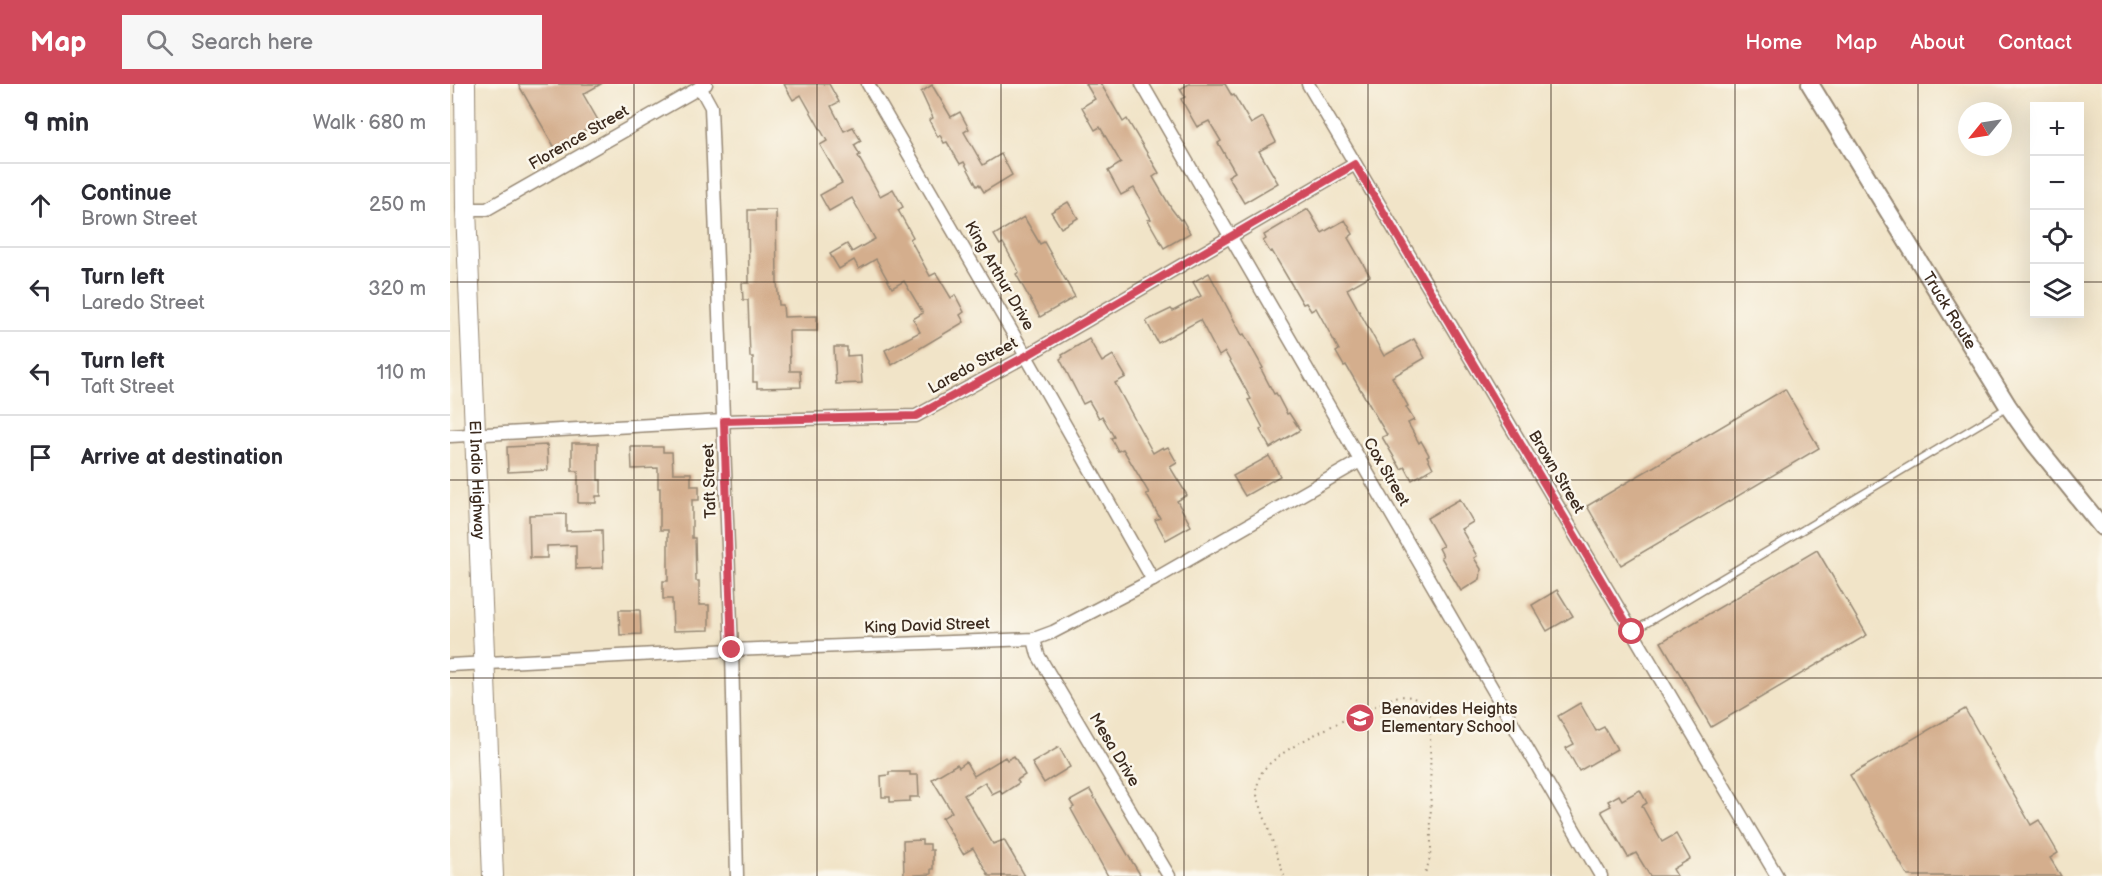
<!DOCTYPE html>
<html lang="en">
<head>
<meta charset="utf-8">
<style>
  body { margin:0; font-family:"Balsamiq Sans",sans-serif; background:#f7f7f7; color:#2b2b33 }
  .controls { position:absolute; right:18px; top:18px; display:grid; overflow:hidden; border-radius:0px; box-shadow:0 6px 24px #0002 }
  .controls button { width:54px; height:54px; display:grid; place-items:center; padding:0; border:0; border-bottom:2px solid #e1e1e2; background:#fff; color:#2b2b33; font:30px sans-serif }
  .compass { position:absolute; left:1508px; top:18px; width:54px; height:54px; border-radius:50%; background:#fff; box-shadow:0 6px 24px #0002; rotate:240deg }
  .stop { position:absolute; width:18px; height:18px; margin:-14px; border:4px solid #d1495b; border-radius:50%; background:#fff }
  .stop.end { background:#d1495b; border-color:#fff; box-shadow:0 2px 6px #0008 }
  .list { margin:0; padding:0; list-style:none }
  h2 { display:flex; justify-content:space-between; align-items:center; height:78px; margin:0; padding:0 24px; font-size:26px }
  h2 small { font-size:20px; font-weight:400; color:#7c7c81 }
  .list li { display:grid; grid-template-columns:39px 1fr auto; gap:18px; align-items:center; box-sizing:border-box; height:84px; padding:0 24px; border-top:2px solid #e1e1e2 }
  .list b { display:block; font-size:22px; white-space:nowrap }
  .list p { margin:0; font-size:20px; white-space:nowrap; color:#7c7c81 }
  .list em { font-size:20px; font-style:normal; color:#7c7c81 }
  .icon { flex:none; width:33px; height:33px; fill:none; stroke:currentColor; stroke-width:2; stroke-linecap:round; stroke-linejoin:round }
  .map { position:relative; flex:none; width:1652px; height:792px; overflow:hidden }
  header { display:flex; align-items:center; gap:36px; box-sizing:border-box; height:84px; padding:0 30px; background:#d1495b; color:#fff }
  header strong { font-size:28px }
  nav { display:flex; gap:33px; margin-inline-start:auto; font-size:21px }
  .search { width:420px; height:54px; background:#f7f7f7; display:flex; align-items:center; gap:15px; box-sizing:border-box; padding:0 21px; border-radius:0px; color:#7c7c81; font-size:22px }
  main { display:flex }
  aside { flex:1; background:#fff }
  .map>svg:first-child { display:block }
  .building { fill:#d4ae8d }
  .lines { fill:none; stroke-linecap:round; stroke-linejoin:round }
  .lane-casing { stroke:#968773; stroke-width:9 }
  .street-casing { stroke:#968773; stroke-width:15 }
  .secondary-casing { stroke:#968773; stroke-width:20 }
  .primary-casing { stroke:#968773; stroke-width:22 }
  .path { stroke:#968773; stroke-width:2; stroke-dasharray:1.5 4.5; stroke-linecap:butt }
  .lane { stroke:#fff; stroke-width:6 }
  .street { stroke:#fff; stroke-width:12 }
  .secondary { stroke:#fff; stroke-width:16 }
  .primary { stroke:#fff; stroke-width:20 }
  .route { stroke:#d1495b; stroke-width:8 }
  .grid { fill:none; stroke:#3b2a1e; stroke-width:1.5; stroke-opacity:0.55 }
  .labels { text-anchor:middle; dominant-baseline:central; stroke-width:5; stroke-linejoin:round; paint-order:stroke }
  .street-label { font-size:16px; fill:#3b2a1e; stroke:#fbf7ec }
  .poi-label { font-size:16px; fill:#3b2a1e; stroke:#fbf7ec; text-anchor:start }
</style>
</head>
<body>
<header>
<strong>Map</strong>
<div class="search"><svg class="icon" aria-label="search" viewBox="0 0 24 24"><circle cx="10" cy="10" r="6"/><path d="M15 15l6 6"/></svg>Search here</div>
<nav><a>Home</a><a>Map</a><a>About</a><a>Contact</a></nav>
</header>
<main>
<aside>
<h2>9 min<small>Walk · 680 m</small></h2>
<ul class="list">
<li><svg class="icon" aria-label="ahead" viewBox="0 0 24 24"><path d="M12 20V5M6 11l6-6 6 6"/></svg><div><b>Continue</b><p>Brown Street</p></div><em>250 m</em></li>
<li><svg class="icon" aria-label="left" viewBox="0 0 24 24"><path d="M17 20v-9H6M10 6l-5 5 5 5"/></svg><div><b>Turn left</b><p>Laredo Street</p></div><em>320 m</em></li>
<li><svg class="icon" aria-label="left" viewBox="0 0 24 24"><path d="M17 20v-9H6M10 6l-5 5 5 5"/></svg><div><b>Turn left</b><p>Taft Street</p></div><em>110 m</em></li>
<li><svg class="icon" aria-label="arrive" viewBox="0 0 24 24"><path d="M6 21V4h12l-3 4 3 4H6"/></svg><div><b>Arrive at destination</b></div></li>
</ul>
</aside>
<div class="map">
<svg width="1652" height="792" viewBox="0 0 1652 792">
  <rect width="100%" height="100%" fill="#fbf7ec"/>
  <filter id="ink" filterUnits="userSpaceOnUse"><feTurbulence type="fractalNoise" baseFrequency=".0167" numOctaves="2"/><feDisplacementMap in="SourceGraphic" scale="12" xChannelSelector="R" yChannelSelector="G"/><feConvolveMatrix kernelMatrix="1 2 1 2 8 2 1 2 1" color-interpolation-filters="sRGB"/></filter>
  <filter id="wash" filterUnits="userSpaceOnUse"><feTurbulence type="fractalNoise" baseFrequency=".008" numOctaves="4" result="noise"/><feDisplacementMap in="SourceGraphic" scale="24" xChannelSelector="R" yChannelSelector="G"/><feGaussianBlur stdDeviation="1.35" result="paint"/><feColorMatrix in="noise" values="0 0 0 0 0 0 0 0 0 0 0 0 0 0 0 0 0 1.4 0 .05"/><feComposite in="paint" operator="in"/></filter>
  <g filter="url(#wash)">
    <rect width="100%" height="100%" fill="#f1e4c8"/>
    <g id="blocks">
      <g class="building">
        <polygon points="68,0 151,0 133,10 149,38 105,64"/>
        <polygon points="334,0 379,0 389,18 381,22 394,47 403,43 411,57 404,61 410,71 408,72 430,112 443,105 453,123 448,126 463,153 460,155 480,192 486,189 501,214 505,211 514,228 510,231 514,238 442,281 435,266 470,248 463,235 473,229 454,197 442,204 426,175 409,185 404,176 389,185 380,170 397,160 402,168 425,155 402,114 379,127 370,111 392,99 370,61 377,57 351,11 343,16"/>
        <polygon points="636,0 651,0 673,38 677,35 709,89 703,93 721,124 730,136 732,135 740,149 714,164 698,136 701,135 684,104 671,111 658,87 671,79 650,43 645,46 632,23 645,15"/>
        <polygon points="739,0 775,0 782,12 784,11 801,40 813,33 826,58 809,67 828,99 794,119 778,92 785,88 768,59 771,57 759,37 747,43 731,15 735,13 730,5"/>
        <polygon points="482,1 501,33 510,28 519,45 514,48 533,81 551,70 562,91 534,108 529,100 527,102 514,78 510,80 497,58 494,59 490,51 488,53 479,36 483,34 471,8"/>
        <polygon points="618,118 628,134 611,144 601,128"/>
        <polygon points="858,125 872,149 895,136 903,150 898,154 920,192 897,205 934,272 964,255 975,274 942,293 958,322 956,323 964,336 958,339 969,359 971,357 979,371 977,372 983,384 962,396 955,383 951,385 932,353 937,351 896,281 894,282 886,268 889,266 866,224 861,227 856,219 853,220 822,167 820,168 813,157 816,155 814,151"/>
        <polygon points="298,126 326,126 327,198 329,221 333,221 334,233 367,232 367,247 339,247 340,287 350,287 351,303 307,304 307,298 303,298 303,273 300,273 298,216 293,216 292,199 299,199"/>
        <polygon points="574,133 590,160 594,158 625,213 590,233 566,190 569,188 553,159 550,161 544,151"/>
        <polygon points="759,189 792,251 794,250 813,284 811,285 824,310 826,309 837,330 839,329 850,346 820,364 810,346 813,344 798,316 801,315 775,268 769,272 750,236 708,259 696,237 721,225 723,227 751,212 743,198"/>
        <polygon points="639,255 652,278 663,271 676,293 665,299 703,369 713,363 714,365 718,363 727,379 720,383 737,411 727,417 741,442 716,456 705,436 710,434 696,410 699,409 673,365 668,367 661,354 664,353 652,332 649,334 639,317 633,320 610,275 613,273 612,271"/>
        <polygon points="384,263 397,263 397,272 410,271 412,299 386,300"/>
        <polygon points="1335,305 1369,364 1171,481 1137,422"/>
        <polygon points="122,359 148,359 148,396 151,396 151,412 146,412 146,419 128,419 128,387 122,387"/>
        <polygon points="97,361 98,386 58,388 57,363"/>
        <polygon points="181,363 213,363 213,368 222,368 223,389 241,389 241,402 249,402 249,416 242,416 242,454 245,454 246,497 249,497 249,521 259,521 259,546 223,547 222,515 213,515 213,497 218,497 218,446 210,446 210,404 208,404 208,384 182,385"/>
        <polygon points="819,372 830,392 795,412 783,392"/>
        <polygon points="1010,415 1023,438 1011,445 1027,472 1024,474 1031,485 1030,495 1011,507 991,473 993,472 989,464 993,462 977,434"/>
        <polygon points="116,430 116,447 152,446 153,484 126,485 126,461 97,462 97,474 80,474 79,431"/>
        <polygon points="1367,466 1417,551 1261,643 1211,558"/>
        <polygon points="1107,506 1123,532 1097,547 1082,521"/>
        <polygon points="169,526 190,526 191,550 170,551"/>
        <polygon points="1130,619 1146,647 1154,643 1167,665 1129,687 1116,664 1124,660 1108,632"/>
        <polygon points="1515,625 1581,741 1589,736 1608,769 1600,774 1611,792 1458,792 1400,691"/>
        <polygon points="609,663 620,683 594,699 582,679"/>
        <polygon points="564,672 575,691 567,696 569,699 552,710 550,706 542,710 535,698 514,711 543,760 554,756 575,792 539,792 523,764 513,770 492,734 502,728 482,695 507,680 509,683 516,678 524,692 555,673 557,676"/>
        <polygon points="439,688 460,688 460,691 468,691 469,713 460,713 460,717 440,718 440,713 432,713 431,692 439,691"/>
        <polygon points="640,706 678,771 691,792 658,792 621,725 624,723 620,717"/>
        <polygon points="1190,706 1197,719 1192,722 1212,758 1226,750 1240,775 1223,785 1227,792 1200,792 1186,769 1178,773 1151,727 1161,722 1158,717 1169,711 1172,716"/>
        <polygon points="472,756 472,760 480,760 480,766 483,766 483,785 481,785 481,790 454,792 453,757"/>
      </g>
    </g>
  </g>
  <g filter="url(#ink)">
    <use href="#blocks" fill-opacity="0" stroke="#968773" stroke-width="1.5"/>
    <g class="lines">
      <g class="lane-casing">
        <polyline id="lane" points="1182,548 1558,323"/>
      </g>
      <g class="street-casing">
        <g id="street">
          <polyline points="418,0 576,272 703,496"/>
          <polyline points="692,0 1151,792"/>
          <polyline points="858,0 1327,792"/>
          <polyline points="250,3 261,23 282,566 287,792"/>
          <polyline points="16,125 37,125 256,0"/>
          <polyline points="0,352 274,337 466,332 576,272 905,80"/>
          <polyline points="584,555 588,571 719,792"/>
          <polyline points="0,581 282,566 584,555 603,548 703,496 910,377"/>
        </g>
      </g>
      <g class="secondary-casing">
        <g id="secondary">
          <path id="s1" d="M1360 0 1558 322 1585 360 1652 443"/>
        </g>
      </g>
      <g class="primary-casing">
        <g id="primary">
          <path id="s2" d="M15 0 16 125 43 792"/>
        </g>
      </g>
      <path class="path" d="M834 792 807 711C807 702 808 695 812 688 831 661 913 628 945 613 963 610 972 616 980 631L981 765 979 778 974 792"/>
      <use href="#lane" class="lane"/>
      <use href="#street" class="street"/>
      <use href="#secondary" class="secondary"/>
      <use href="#primary" class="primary"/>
    </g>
  </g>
  <g class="lines" filter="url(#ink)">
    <polyline class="route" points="282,566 274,337 466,332 576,272 905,80 1182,548"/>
  </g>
  <path class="grid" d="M184 0V792M367 0V792M551 0V792M734 0V792M918 0V792M1101 0V792M1285 0V792M1468 0V792M0 198H1584M1630 198H1652M0 396H1652M0 594H1652"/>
  <defs>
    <g id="school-disc" transform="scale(1.5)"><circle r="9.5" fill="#d1495b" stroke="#fbf7ec"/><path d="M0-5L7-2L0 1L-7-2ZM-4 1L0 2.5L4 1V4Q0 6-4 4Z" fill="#fff"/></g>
  </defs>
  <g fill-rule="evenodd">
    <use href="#school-disc" x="910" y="634"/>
  </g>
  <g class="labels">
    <g class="street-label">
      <text transform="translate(129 54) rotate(-30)">Florence Street</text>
      <text transform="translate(549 192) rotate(60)">King Arthur Drive</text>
      <text stroke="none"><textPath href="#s1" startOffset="266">Truck Route</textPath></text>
      <text transform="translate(523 282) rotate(-29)">Laredo Street</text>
      <text transform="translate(936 388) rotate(60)">Cox Street</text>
      <text transform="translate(1106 388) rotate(59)">Brown Street</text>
      <text stroke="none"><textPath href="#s2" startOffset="396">El Indio Highway</textPath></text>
      <text transform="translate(260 397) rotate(-92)">Taft Street</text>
      <text transform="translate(477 542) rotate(-2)">King David Street</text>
      <text transform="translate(664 666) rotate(59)">Mesa Drive</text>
    </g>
    <g class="poi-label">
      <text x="931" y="625">Benavides Heights<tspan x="931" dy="18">Elementary School</tspan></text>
    </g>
  </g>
</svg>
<div class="controls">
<button>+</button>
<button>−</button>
<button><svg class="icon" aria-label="locate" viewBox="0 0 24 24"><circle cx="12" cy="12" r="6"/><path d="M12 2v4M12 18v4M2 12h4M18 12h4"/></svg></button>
<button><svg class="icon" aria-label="layers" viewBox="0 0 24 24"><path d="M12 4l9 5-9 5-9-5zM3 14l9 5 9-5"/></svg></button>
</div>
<svg class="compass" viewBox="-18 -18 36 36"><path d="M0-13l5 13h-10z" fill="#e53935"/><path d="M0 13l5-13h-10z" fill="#7c7c81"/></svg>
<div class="stop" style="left:1182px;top:548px"></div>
<div class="stop end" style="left:282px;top:566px"></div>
</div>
</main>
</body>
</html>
